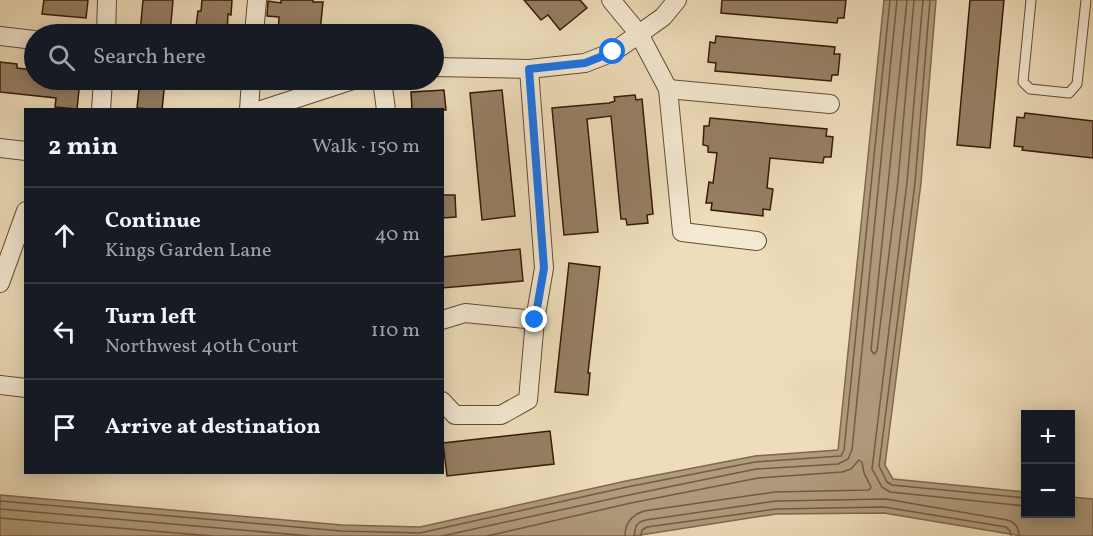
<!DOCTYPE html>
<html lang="en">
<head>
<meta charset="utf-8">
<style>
  body { margin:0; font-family:Vollkorn,serif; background:#20242c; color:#f1f3f6 }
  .controls { position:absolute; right:18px; bottom:18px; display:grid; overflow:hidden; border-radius:0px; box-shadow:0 3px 15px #0003 }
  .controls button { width:54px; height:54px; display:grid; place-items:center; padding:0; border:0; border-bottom:2px solid #363941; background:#171b24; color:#f1f3f6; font:30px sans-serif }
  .stop { position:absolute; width:18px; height:18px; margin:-14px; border:4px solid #1a73e8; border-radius:50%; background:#fff }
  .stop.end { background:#1a73e8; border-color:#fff; box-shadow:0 2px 6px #0008 }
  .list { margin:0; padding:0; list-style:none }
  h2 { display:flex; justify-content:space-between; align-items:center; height:78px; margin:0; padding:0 24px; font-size:26px }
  h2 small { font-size:20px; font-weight:400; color:#9ea1a6 }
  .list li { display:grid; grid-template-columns:39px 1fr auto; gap:18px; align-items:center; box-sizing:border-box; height:96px; padding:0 24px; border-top:2px solid #363941 }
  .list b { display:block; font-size:22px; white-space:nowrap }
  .list p { margin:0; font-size:20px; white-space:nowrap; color:#9ea1a6 }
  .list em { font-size:20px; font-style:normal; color:#9ea1a6 }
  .icon { flex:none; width:33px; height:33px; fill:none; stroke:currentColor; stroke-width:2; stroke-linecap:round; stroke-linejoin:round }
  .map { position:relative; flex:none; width:1093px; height:536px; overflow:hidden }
  .search { position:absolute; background:#171b24; box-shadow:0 3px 15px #0003; left:24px; top:24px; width:420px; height:66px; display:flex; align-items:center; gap:15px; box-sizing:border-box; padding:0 21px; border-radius:33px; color:#9ea1a6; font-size:22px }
  .panel { position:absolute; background:#171b24; box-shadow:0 3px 15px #0003; left:24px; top:108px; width:420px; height:366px; border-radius:0px }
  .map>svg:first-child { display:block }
  .water { fill:#b09b7d; stroke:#80674d; stroke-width:1.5 }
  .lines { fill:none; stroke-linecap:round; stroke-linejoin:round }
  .shore { stroke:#745a42; stroke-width:1.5 }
  .building { fill:#967f64; stroke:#371a06; stroke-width:1.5 }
  .lane-casing { stroke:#654b33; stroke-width:11 }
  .street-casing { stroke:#654b33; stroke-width:20 }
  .lane { stroke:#f4e9d2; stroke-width:9 }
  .street { stroke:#f4e9d2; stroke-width:18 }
  .route { stroke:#1a73e8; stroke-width:8 }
</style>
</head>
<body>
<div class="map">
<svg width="1093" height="536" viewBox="0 0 1093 536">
  <rect width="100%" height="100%" fill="#eeddba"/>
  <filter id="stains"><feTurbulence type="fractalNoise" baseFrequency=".00333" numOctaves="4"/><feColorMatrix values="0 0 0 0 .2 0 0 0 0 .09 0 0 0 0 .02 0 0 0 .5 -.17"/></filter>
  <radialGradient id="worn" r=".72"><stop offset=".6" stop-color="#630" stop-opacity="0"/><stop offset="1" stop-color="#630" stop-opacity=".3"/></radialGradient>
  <polygon class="water" points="884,0 936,0 921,183 885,465 893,479 1025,492 1026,514 1070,514 1071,497 1093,499 1093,536 1022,536 884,513 776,514 634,536 0,536 0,495 342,525 420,527 626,481 755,456 838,450"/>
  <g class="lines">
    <g class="shore">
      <polyline points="907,0 871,350 874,354 877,351 898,181 914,0"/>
      <polyline points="923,0 907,182 872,469 882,487 890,492 1026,506"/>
      <polyline points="930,0 915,183 879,466 887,482 892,485 1026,498"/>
      <polyline points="0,501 341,531 420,533 627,487 755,462 841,456 844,450 890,0"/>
      <polyline points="0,509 310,536"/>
      <polyline points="0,518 212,536"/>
      <polyline points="442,536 629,495 756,469 838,464 848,459 852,450 897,0"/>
      <path d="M487 536 631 503 758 478 842 472 851 469 859 460 862 462 864 473 871 487 870 489 868 490 775 492 644 511C632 515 625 523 625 536"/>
      <path d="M634 536 636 526 640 522 646 520 776 501 886 499 1007 520C1015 522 1019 528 1019 536"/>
      <polyline points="641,536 642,530 647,527 776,509 884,507 1006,527 1010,531 1011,536"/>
    </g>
  </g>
  <g class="building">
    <polygon points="44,0 88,0 86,18 42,14"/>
    <polygon points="143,0 173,0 170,34 140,34"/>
    <polygon points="202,0 232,0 231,15 228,14 227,34 195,34 198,11 201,11"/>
    <polygon points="281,0 313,0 313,2 323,2 320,32 311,31 311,34 278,34 279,17 267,16 268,1 281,3"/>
    <polygon points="524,0 580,0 587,8 560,30 548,15 541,20"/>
    <polygon points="722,0 846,0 844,18 838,18 837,23 721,13"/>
    <polygon points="970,0 1004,0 990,148 957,145"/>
    <polygon points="716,36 835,47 834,54 840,54 838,75 832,75 831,81 715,71 716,63 708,62 710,42 715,43"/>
    <polygon points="0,62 17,64 17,68 34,70 34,80 80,80 77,109 55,107 56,98 0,92"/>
    <polygon points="140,80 165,80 162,110 137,108"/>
    <polygon points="444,90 446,110 412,110 411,92"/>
    <polygon points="502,90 515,216 482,220 470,93"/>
    <polygon points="635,95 636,100 642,99 653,214 647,215 648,223 627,225 626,219 621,219 611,116 587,119 598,232 564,235 552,108 609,103 615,101 614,97"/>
    <polygon points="1025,113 1093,121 1093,158 1022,150 1023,147 1014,146 1017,117 1024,118"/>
    <polygon points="710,118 827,129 826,136 833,137 831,157 824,157 823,163 770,158 767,188 773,189 770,210 763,209 763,216 711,210 712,203 706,203 709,182 713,183 717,153 708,152 708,146 703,145 704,126 709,126"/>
    <polygon points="442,195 455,195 456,217 442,218"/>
    <polygon points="520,249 523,281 442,288 442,257"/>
    <polygon points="569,263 600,267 588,373 590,373 588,395 555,392"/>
    <polygon points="550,431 554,464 447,476 443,443"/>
  </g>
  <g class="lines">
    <g class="lane-casing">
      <polyline id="lane" points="1031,0 1023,82 1030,89 1069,93 1077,84 1086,0"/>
    </g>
    <g class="street-casing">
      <g id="street">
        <polyline points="611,0 639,34 668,89 682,232 757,241"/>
        <polyline points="106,34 107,0"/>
        <polyline points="254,34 257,0"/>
        <polyline points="0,36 34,40"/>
        <polyline points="434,67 529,69 585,63 613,52 639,34 663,17 677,0"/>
        <polyline points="529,69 544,268 535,320"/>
        <polyline points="382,80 386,110"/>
        <polyline points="668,89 830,104"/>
        <polyline points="101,110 103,80"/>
        <polyline points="249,110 251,80"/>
        <polyline points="261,110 353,80"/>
        <polyline points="0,148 26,151"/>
        <polyline points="0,283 26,211"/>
        <polyline points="442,320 465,313 535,320 528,400 501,415 455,415 442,401"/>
        <polyline points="0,385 26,388"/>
      </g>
    </g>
    <use href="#lane" class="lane"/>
    <use href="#street" class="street"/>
  </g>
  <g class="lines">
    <polyline class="route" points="535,320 544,268 529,69 585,63 613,52"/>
  </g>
  <rect width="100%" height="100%" filter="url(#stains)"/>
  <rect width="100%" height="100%" fill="url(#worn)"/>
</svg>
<div class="controls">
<button>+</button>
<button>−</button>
</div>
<div class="stop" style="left:613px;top:52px"></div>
<div class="stop end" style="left:535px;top:320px"></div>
<div class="search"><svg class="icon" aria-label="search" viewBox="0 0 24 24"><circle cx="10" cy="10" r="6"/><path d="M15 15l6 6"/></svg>Search here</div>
<section class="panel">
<h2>2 min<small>Walk · 150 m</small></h2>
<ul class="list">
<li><svg class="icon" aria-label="ahead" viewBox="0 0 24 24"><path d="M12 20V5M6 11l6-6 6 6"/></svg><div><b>Continue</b><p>Kings Garden Lane</p></div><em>40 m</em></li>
<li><svg class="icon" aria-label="left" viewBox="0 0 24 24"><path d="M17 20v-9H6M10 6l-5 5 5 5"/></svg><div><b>Turn left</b><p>Northwest 40th Court</p></div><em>110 m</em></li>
<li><svg class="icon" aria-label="arrive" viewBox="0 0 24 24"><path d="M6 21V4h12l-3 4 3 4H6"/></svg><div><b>Arrive at destination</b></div></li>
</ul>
</section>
</div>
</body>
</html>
